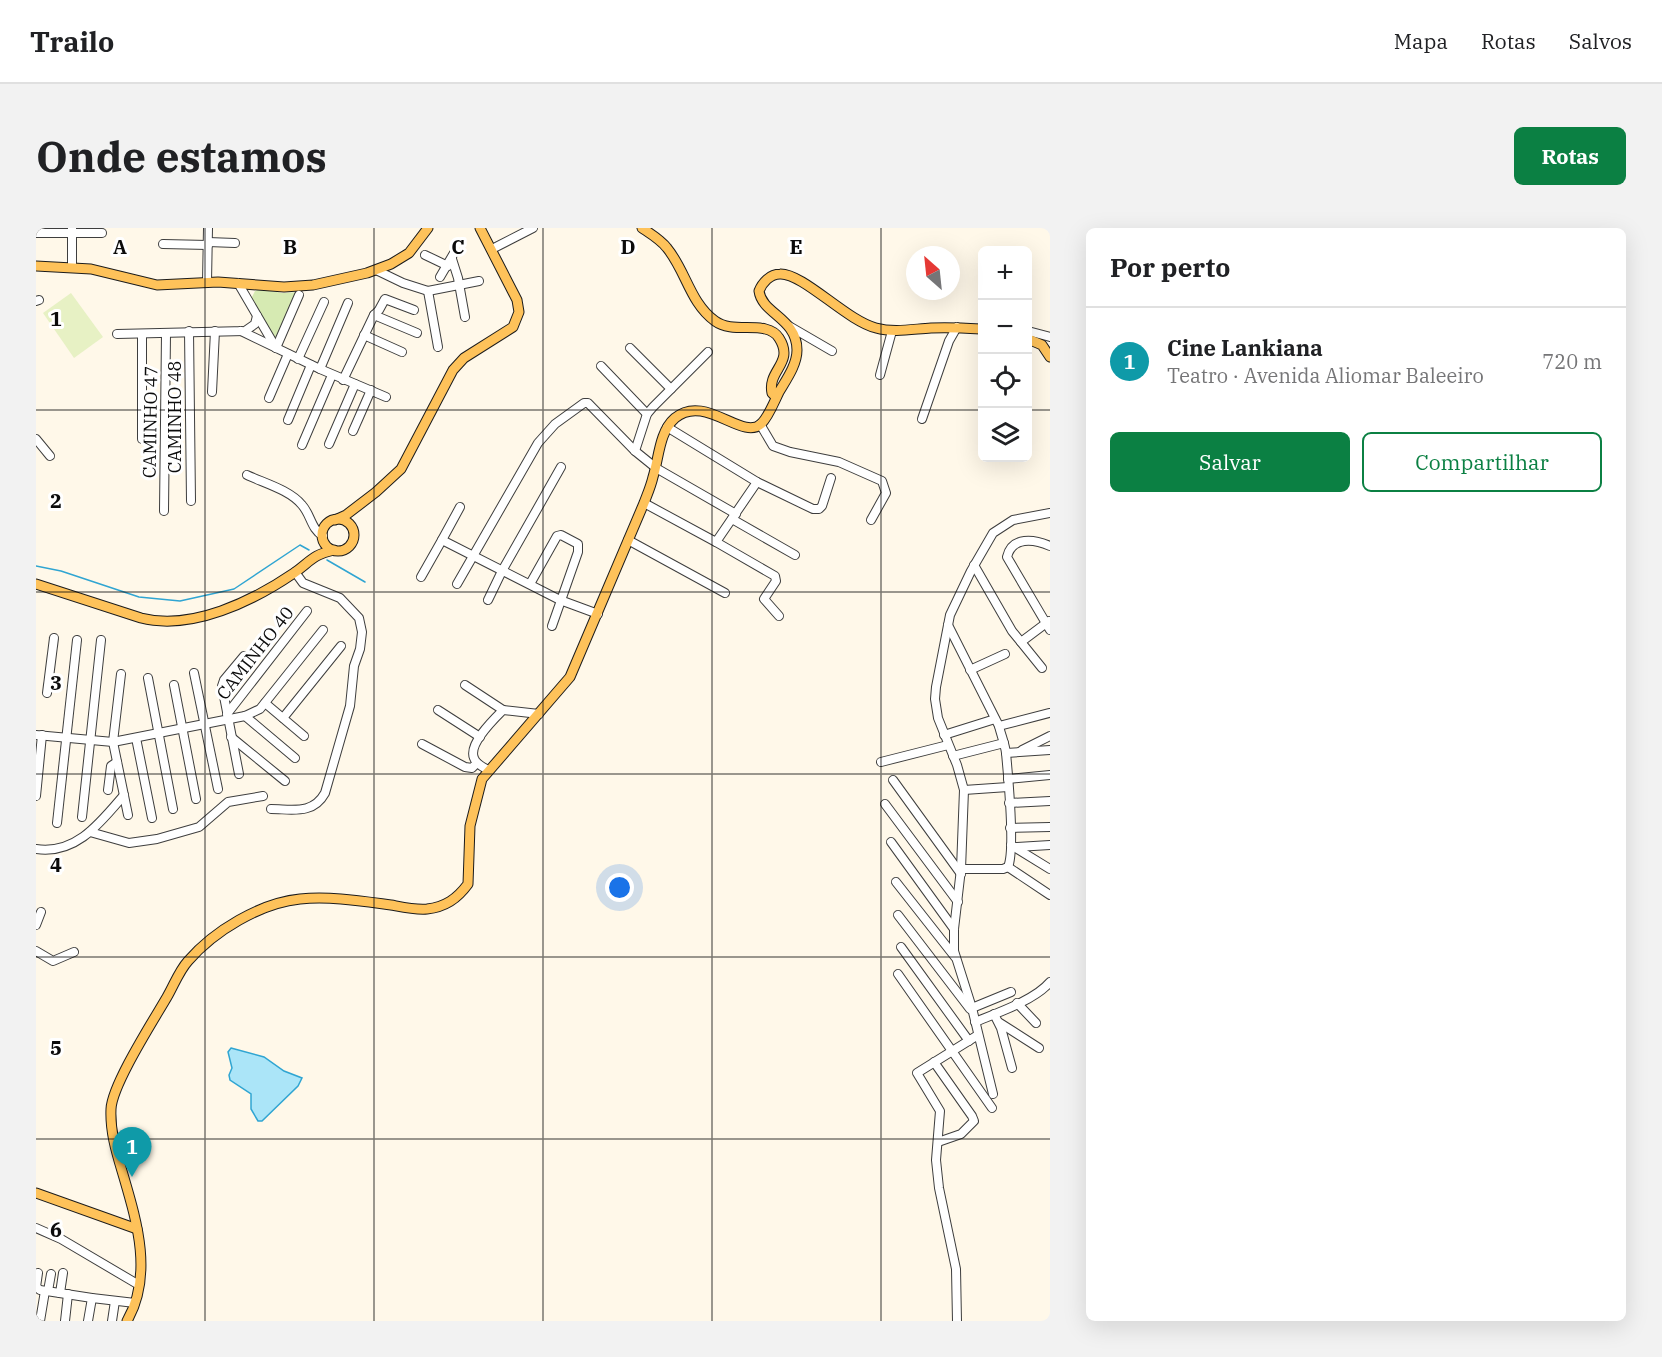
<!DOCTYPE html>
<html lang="pt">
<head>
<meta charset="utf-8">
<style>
  body { margin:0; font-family:"IBM Plex Serif",serif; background:#f2f2f2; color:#202124 }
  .controls { position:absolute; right:18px; top:18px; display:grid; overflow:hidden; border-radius:9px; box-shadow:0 6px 24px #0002 }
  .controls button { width:54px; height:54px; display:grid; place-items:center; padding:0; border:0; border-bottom:2px solid #e0e0e0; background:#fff; color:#202124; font:30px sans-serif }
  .compass { position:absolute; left:870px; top:18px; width:54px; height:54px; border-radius:50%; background:#fff; box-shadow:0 6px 24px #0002; rotate:333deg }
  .you { position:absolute; left:584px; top:660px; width:21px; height:21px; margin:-15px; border:4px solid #fff; border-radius:50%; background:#1a73e8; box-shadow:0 0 0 9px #1a73e833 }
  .badge { display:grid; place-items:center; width:39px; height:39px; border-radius:50%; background:#0b8043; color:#fff; font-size:20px; font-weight:700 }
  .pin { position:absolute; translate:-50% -50px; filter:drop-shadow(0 2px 3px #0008) }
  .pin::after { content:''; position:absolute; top:32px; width:21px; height:18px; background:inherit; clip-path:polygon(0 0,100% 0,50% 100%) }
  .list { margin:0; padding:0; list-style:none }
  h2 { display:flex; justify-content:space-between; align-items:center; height:78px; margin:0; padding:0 24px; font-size:26px }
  h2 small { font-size:20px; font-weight:400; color:#757577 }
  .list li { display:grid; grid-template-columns:39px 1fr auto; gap:18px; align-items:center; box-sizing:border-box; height:108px; padding:0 24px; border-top:2px solid #e0e0e0 }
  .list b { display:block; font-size:22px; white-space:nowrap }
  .list p { margin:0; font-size:20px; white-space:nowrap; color:#757577 }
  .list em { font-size:20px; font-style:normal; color:#757577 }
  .actions { display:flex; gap:12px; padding:18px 24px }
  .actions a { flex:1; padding:14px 0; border:2px solid #0b8043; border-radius:9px; text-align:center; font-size:21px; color:#0b8043 }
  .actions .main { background:#0b8043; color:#fff }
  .icon { flex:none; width:33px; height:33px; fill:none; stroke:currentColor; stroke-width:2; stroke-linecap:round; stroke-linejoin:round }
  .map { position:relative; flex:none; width:1014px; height:1093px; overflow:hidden; border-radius:9px }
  header { display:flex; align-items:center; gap:36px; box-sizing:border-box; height:84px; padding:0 30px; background:#fff; border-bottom:2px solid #e0e0e0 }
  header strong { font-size:28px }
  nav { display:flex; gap:33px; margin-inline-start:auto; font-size:21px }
  .intro { display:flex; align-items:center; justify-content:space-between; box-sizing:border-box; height:144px; padding:0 36px }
  h1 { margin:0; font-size:42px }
  .button { padding:15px 27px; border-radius:9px; background:#0b8043; color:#fff; font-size:21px; font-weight:700 }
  main { display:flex; gap:36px; padding:0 36px }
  aside { flex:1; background:#fff; border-radius:9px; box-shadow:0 6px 24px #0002 }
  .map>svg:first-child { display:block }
  .green { fill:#d6eab2 }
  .pitch { fill:#e7f1c4 }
  .water { fill:#abe5f8; stroke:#30a5d2; stroke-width:1.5 }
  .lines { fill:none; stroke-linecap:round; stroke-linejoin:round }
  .stream { stroke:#30a5d2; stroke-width:1.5 }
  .minor-casing { stroke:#3e3e3e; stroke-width:10 }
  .major-casing { stroke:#1c1c1c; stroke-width:11 }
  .minor { stroke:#fff; stroke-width:8 }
  .major { stroke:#fec25a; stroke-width:9 }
  .grid { fill:none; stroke:#0b0b0b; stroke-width:1.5; stroke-opacity:0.55 }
  .labels { text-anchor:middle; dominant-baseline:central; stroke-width:6; stroke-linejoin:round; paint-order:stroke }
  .street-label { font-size:18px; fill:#0b0b0b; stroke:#fff }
  .grid-label { font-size:20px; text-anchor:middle; font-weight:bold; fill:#0b0b0b; stroke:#fff; stroke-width:6; stroke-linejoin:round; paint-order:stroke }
</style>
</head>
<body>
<header>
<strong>Trailo</strong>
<nav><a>Mapa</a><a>Rotas</a><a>Salvos</a></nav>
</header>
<div class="intro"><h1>Onde estamos</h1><a class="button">Rotas</a></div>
<main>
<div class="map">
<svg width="1014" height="1093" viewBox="0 0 1014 1093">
  <rect width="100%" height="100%" fill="#fff8e9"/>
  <polygon class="green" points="224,61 246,65 262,64 242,115 215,71 219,63"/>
  <polygon class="pitch" points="35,65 67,109 38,130 7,85"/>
  <polygon class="water" points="195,820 228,829 248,843 266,850 262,858 226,893 222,893 215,881 215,866 194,852 193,847 196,840 192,824"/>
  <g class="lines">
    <g class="stream">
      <polyline points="291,332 329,354"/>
      <polyline points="0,338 25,343 103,369 144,373 198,361 264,317 273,322"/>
    </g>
    <g class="minor-casing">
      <g id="minor">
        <polyline points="36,1 36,39"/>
        <polyline points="0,5 66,5"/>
        <polyline points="172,14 199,15"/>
        <polyline points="127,16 172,17"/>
        <polyline points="456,21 497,0"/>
        <polyline points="389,27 412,38"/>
        <polyline points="416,31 422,50 429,89"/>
        <polyline points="340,42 367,55 392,63 443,53"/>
        <polyline points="404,49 418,25"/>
        <polyline points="171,54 172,0"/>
        <polyline points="202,55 240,120"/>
        <polyline points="392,63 402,119"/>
        <polyline points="0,73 3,72"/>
        <polyline points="338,87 381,105"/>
        <polyline points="753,98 796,123"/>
        <polyline points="153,103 155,273"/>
        <polyline points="205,103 284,141 350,169"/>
        <polyline points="992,103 1014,109"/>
        <polyline points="81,106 209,103 219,96 221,88"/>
        <polyline points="106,106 106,211"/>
        <polyline points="328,107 366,124"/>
        <polyline points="240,120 263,67"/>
        <polyline points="594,120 635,161"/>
        <polyline points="262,131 288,74"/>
        <polyline points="565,138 611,186"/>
        <polyline points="284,141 312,75"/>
        <polyline points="844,147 856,103"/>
        <polyline points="307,152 338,87 343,82 349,71 378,82"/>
        <polyline points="176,164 179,103"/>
        <polyline points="233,170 252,126"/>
        <polyline points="886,191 913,113 921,99"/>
        <polyline points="252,192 275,137"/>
        <polyline points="724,196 737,218 754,224 803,234 846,253 850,265 835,292"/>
        <polyline points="631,199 721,254 777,281 783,281 786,278 795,250"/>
        <polyline points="317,203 335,162"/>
        <polyline points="0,211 14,228"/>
        <polyline points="293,216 319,156"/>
        <polyline points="266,217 296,147"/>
        <polyline points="599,223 611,186 617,179 672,124"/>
        <path d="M211 247C228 255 254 262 266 277 275 287 275 301 287 308"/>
        <polyline points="608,275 680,314 721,254"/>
        <polyline points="424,279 406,312 524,372 562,386"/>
        <polyline points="128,283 130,106"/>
        <polyline points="696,291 759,327"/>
        <polyline points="592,312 689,365"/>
        <polyline points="680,314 739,348 740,353 728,371 743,388"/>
        <path d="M1014 318C998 311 976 308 971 329L1014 402"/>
        <polyline points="938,337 976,403 985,414"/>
        <polyline points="385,349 406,312"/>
        <polyline points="421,356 502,215 519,196 548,175 552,175 599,223 620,240 700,286"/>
        <polyline points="494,356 521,308 525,307 542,316 542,324 516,398"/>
        <polyline points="452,372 466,343 525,239"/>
        <path d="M912 397 963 498C965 507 969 516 970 525 972 546 979 623 972 639"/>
        <polyline points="1006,440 985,414 1013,393"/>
        <polyline points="934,442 969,426"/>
        <polyline points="158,445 182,561"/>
        <polyline points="85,446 77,514 92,587"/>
        <polyline points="112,450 137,581"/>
        <polyline points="138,457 160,571"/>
        <polyline points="429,457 467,482"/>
        <polyline points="11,465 18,410"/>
        <polyline points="229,475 268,508"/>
        <polyline points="402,482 444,509"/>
        <polyline points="191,486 271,383"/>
        <polyline points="209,488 259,530"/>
        <polyline points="247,490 305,418"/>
        <polyline points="963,498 1013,485"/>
        <polyline points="0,507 77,514 209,488 224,481 287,402"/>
        <polyline points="908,507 959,491"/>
        <polyline points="195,509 249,553"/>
        <polyline points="100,510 116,590"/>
        <polyline points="386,516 429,539 436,540 441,535"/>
        <polyline points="986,522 1014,508"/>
        <polyline points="970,525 1014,522"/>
        <polyline points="917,528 968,515"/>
        <polyline points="845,534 912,517"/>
        <path d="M452 542C447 539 440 536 438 530 432 516 458 491 467 482L503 486"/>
        <polyline points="203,546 186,458 188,452 208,428"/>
        <polyline points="972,551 1014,547"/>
        <polyline points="857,552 925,646"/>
        <polyline points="72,562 75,538 81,534"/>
        <polyline points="928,562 972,559"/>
        <polyline points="0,568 6,507"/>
        <polyline points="973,575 1014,573"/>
        <polyline points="849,576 922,674"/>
        <path d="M235 581C256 581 277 587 289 565L314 478 318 438 324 421 326 404 323 390 304 370 267 355 259 344"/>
        <polyline points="46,589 65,412"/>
        <polyline points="21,595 41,412"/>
        <polyline points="974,600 1014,599"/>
        <polyline points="54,604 93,615 121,611 163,599 192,574 227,568"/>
        <polyline points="855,614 918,701"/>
        <polyline points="975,617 1014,641"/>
        <polyline points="981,619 1014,617"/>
        <path d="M0 621C40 627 64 595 88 567"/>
        <polyline points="972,639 1014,667"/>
        <polyline points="925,641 967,641 972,639"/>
        <polyline points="860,654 919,729"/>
        <polyline points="862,687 934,781"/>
        <polyline points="0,697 5,684"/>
        <polyline points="865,719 933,813"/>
        <polyline points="0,723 17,733 38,724"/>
        <polyline points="862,746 956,880"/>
        <polyline points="981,775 1000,795"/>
        <polyline points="936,780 975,764"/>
        <polyline points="958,786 965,800 976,840"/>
        <path d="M939 794C961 785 999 772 1014 754"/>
        <polyline points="964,795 1003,820"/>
        <polyline points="898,834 936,888 938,893 925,906 902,914"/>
        <polyline points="957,866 936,780 918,723 918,701 925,641 928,562 921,537 902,490 899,471 900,459 914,387 935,343 957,305 977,292 1014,285"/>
        <polyline points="0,1000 25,1011 103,1057"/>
        <polyline points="2,1045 0,1059 4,1062 56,1070 99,1075"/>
        <polyline points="12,1063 15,1046"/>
        <polyline points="24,1065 27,1045"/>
        <polyline points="4,1093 9,1063"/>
        <polyline points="29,1093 32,1066"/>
        <polyline points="52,1093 56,1070"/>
        <polyline points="76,1093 79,1073"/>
        <polyline points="921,1093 920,1041 903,960 900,932 904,883 881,845 942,807"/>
      </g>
    </g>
    <g class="major-casing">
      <g id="major">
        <path d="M606 0C615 6 625 12 631 20 650 43 654 75 679 93 698 107 731 91 743 110 759 135 731 142 736 165L740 169"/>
        <polyline points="0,38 55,41 121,57 182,54 248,59 277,57 331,45 355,36 373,25 392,0"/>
        <polyline points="992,111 1006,117 1014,129"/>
        <circle cx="302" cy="307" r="16"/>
        <polyline points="299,292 310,287 340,264 365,241 417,142 428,130 477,99 483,84 481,72 444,0"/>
        <path d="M0 356 105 390C156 403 217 373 258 345 275 333 276 327 298 322"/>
        <polyline points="0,965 101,1001"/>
        <path d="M91 1093C118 1046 100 991 86 943 80 923 74 903 75 881 76 857 117 793 131 769 138 757 143 743 152 733 178 703 224 675 264 671 294 668 325 673 355 677 366 679 379 682 391 681 409 679 421 671 432 656L434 598 446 551 534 449 608 275C611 267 615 258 617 249 623 230 623 204 639 190 669 165 706 213 725 196 733 188 738 174 743 164 750 152 761 137 761 122 761 90 726 86 723 63 726 55 734 46 744 46 767 45 811 93 840 100 858 105 877 101 895 100 913 99 929 100 946 101"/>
      </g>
    </g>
    <use href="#minor" class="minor"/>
    <use href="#major" class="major"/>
  </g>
  <path class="grid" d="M169 0V1093M338 0V1093M507 0V1093M676 0V1093M845 0V1093M0 182H946M992 182H1014M0 364H1014M0 546H1014M0 729H1014M0 911H1014"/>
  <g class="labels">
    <g class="street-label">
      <text transform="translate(138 189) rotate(-90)">CAMINHO 48</text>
      <text transform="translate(114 194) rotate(-89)">CAMINHO 47</text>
      <text transform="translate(219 425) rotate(-52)">CAMINHO 40</text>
    </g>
  </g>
  <g class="grid-label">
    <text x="84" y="26">A</text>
    <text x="254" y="26">B</text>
    <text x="422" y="26">C</text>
    <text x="592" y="26">D</text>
    <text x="760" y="26">E</text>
    <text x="20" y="98">1</text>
    <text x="20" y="280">2</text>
    <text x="20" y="462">3</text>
    <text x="20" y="644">4</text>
    <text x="20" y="827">5</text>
    <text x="20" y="1009">6</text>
  </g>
</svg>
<div class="controls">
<button>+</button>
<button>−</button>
<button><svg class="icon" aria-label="locate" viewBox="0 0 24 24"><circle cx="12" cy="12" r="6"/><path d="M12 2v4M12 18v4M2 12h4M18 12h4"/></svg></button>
<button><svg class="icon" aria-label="layers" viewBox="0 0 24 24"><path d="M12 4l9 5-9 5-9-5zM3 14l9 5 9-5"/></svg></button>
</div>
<svg class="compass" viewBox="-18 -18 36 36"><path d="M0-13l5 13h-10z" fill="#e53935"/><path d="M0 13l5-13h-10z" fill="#757577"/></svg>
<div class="you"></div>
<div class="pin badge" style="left:96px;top:949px;background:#0f9aa8">1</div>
</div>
<aside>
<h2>Por perto<small></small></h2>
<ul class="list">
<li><span class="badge" style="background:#0f9aa8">1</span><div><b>Cine Lankiana</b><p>Teatro · Avenida Aliomar Baleeiro</p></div><em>720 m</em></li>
</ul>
<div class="actions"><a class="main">Salvar</a><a>Compartilhar</a></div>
</aside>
</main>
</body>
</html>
